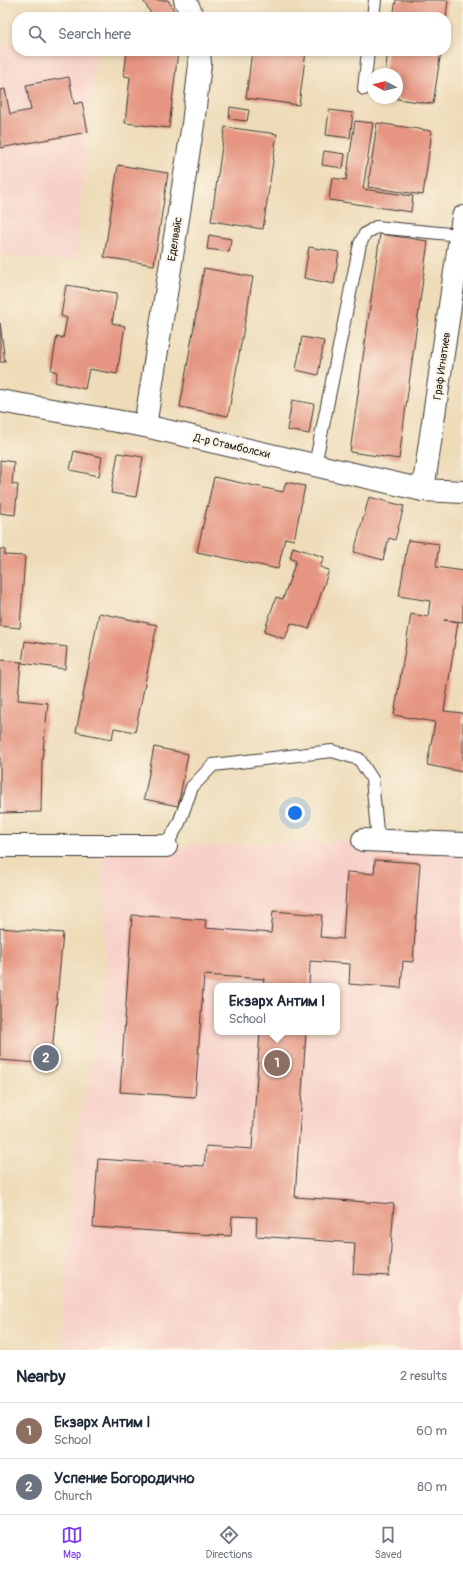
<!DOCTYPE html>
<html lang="en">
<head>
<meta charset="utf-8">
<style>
  body { margin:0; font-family:Pangolin,sans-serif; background:#f6f6f7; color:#1f2937 }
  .compass { position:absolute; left:367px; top:68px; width:36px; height:36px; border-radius:50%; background:#fff; box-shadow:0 2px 6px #0003; rotate:277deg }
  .you { position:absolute; left:295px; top:813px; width:14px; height:14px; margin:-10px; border:3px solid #fff; border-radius:50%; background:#1a73e8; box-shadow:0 0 0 6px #1a73e833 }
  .badge { display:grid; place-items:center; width:26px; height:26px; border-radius:50%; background:#7c3aed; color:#fff; font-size:13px; font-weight:700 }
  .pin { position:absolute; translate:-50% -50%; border:2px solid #fff; box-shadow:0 1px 4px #0006 }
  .popup { position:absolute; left:214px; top:983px; width:126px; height:52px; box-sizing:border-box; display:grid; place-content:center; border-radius:8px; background:#fff; filter:drop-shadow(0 1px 3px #0005); font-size:13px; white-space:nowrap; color:#747a83 }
  .popup b { font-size:15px; color:#1f2937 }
  .popup::after { content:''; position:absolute; left:50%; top:100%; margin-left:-8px; border:8px solid transparent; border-top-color:#fff }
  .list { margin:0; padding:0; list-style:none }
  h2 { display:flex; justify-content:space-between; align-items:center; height:52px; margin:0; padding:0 16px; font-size:17px }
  h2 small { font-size:13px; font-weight:400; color:#747a83 }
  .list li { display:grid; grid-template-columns:26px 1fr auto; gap:12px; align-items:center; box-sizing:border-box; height:56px; padding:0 16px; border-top:1px solid #e0e1e3 }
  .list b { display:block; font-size:15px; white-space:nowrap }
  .list p { margin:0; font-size:13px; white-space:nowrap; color:#747a83 }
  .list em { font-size:13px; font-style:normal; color:#747a83 }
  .icon { flex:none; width:22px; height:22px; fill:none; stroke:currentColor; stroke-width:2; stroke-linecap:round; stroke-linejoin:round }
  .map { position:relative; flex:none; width:463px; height:1350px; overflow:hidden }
  .search { position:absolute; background:#fff; box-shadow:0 2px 6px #0003; left:12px; right:12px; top:12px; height:44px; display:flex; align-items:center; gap:10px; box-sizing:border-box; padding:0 14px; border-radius:16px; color:#747a83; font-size:15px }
  .sheet { height:164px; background:#fff }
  nav { display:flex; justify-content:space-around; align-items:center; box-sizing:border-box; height:56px; border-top:1px solid #e0e1e3; background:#fff; font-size:11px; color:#747a83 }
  nav a { display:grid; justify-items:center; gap:2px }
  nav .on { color:#7c3aed }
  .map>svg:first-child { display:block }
  .built { fill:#f7d1c9; fill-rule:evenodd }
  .building { fill:#e59581 }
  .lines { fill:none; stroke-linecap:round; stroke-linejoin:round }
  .lane-casing { stroke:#3c3934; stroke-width:14 }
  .street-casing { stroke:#3c3934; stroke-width:24 }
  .lane { stroke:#fff; stroke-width:12 }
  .street { stroke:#fff; stroke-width:22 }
  .labels { text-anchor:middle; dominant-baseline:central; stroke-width:4; stroke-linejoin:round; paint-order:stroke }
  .street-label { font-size:11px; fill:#1c1c1c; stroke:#fcf5e5 }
</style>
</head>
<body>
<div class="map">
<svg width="463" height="1350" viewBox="0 0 463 1350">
  <rect width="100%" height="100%" fill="#fcf5e5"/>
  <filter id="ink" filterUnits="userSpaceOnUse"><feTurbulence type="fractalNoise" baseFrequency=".025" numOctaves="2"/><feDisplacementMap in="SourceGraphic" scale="8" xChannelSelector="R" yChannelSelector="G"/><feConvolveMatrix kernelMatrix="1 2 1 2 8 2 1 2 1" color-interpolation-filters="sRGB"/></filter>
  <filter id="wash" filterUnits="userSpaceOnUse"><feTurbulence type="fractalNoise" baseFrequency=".012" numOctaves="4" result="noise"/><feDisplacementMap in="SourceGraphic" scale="16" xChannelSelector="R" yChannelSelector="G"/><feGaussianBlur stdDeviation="0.9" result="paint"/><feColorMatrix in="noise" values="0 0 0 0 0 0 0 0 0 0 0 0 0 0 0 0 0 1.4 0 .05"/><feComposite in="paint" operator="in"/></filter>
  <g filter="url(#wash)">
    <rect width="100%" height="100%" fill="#eedcb9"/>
    <g class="built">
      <polygon points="17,45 17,51 96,51 75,261 0,255 0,47"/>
      <path d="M363 841 463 845V1350H403L331 1342 330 1350H61L75 1142 107 984 100 848ZM217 986H337V1032H217Z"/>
    </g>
    <g id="blocks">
      <g class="building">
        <polygon points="143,0 168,0 178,17 153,17"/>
        <polygon points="396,0 448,0 446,17 393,17"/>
        <polygon points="127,51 178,51 169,128 125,123 130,77 124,76"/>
        <polygon points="252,51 306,51 299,105 246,98"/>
        <polygon points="388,51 441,51 433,104 397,99 397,74 385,74"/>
        <polygon points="69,77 74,104 82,102 88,132 0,148 0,90 5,89 10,114 31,110 26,85"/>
        <polygon points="230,107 249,110 247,121 229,119"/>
        <polygon points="329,110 353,113 350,138 326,135"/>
        <polygon points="355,121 373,123 363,189 413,196 411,212 329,200 332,178 346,180"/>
        <polygon points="377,123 432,131 423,195 368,187"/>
        <polygon points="225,127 277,134 263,229 211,221"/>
        <polygon points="324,151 345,154 343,168 322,165"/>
        <polygon points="118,165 168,173 154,265 104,257"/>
        <polygon points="380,234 428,241 399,459 350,452"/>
        <polygon points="209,235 231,239 229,252 207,249"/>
        <polygon points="309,247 339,252 334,284 304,278"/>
        <polygon points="204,268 253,277 228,416 180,407"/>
        <polygon points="66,285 117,293 112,323 125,326 117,374 89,369 85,389 55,382 57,372 51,370 57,336 63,338 67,318 61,316"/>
        <polygon points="0,323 5,362 0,362"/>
        <polygon points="302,337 324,341 318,375 296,370"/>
        <polygon points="292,400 314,404 309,434 287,430"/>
        <polygon points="74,451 102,457 99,476 70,470"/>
        <polygon points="118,453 143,457 136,497 111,493"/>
        <polygon points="0,460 14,462 12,484 18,485 15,515 0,513"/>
        <polygon points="214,477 283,492 286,482 305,486 294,540 285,538 278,569 197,552"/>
        <polygon points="369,497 404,506 395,540 389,538 383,560 354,552"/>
        <polygon points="408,540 439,544 436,567 463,571 463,622 444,620 458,622 444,711 463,713 463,772 427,765 435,722 394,715 411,614 428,617 430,601 399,596"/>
        <polygon points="293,547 324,557 320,567 329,570 309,629 291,623 285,639 264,632 276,597 283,599 296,561 290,558"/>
        <polygon points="0,549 5,550 5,555 25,556 20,628 0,626"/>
        <polygon points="99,613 157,625 135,732 114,728 112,739 76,732"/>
        <polygon points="25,641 67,647 65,669 22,663"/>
        <polygon points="0,660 21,662 18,700 48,703 42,760 41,812 0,813"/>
        <polygon points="154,747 188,754 178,806 144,799"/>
        <polygon points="375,860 420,863 413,962 403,961 401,988 349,984 350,964 310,961 309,986 263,986 264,979 204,975 195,1097 120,1092 132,915 206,920 205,928 271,933 273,911 322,915 320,937 343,939 347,872 374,874"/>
        <polygon points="0,928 63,933 51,1064 0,1060"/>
        <polygon points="260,1032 306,1032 295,1197 394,1204 389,1276 353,1274 355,1243 256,1236 257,1217 232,1216 231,1236 93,1227 98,1159 204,1166 206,1146 252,1149"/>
      </g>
    </g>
  </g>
  <g filter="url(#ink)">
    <use href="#blocks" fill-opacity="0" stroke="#3c3934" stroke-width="1"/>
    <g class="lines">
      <g class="lane-casing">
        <g id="lane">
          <polyline points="373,17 375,0"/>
          <polyline points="364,89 368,51"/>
          <polyline points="315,465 360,244 365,234 376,227 460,235"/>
          <polyline points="166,846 179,823 192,787 213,765 332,751 359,759 372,779 378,841"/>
        </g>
      </g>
      <g class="street-casing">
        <g id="street">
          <polyline points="185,0 193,17"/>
          <polyline points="0,401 145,426 423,490 463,492"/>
          <polyline points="145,426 193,124 200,64 199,51"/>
          <polyline points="423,490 463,217"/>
          <polyline points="363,840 463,844"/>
          <polyline points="0,846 166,846"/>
        </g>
      </g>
      <use href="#lane" class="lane"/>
      <use href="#street" class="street"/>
    </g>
  </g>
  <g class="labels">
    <g class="street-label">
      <text transform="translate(175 239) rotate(-81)">Еделвайс</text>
      <text transform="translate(442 366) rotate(-82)">Граф Игнатиев</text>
      <text transform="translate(232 446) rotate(13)">Д-р Стамболски</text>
    </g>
  </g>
</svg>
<svg class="compass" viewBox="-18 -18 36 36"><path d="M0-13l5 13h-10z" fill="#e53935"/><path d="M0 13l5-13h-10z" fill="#747a83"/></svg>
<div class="you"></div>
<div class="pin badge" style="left:277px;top:1063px;background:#8d6e63">1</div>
<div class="popup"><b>Екзарх Антим I</b>School</div>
<div class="pin badge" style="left:46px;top:1058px;background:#6b7280">2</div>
<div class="search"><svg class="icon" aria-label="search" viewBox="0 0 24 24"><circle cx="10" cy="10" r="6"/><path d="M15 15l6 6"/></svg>Search here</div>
</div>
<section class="sheet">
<h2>Nearby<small>2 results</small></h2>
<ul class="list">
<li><span class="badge" style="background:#8d6e63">1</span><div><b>Екзарх Антим I</b><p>School</p></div><em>60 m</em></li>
<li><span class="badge" style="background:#6b7280">2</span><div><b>Успение Богородично</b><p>Church</p></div><em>80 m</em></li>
</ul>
</section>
<nav>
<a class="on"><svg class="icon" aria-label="map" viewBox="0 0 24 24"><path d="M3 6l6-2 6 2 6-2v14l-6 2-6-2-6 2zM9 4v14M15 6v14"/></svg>Map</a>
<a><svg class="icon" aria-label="directions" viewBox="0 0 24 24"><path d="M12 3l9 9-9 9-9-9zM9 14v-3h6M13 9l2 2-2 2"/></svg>Directions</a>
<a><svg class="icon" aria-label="saved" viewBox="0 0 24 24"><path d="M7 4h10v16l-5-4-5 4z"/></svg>Saved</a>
</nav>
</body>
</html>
